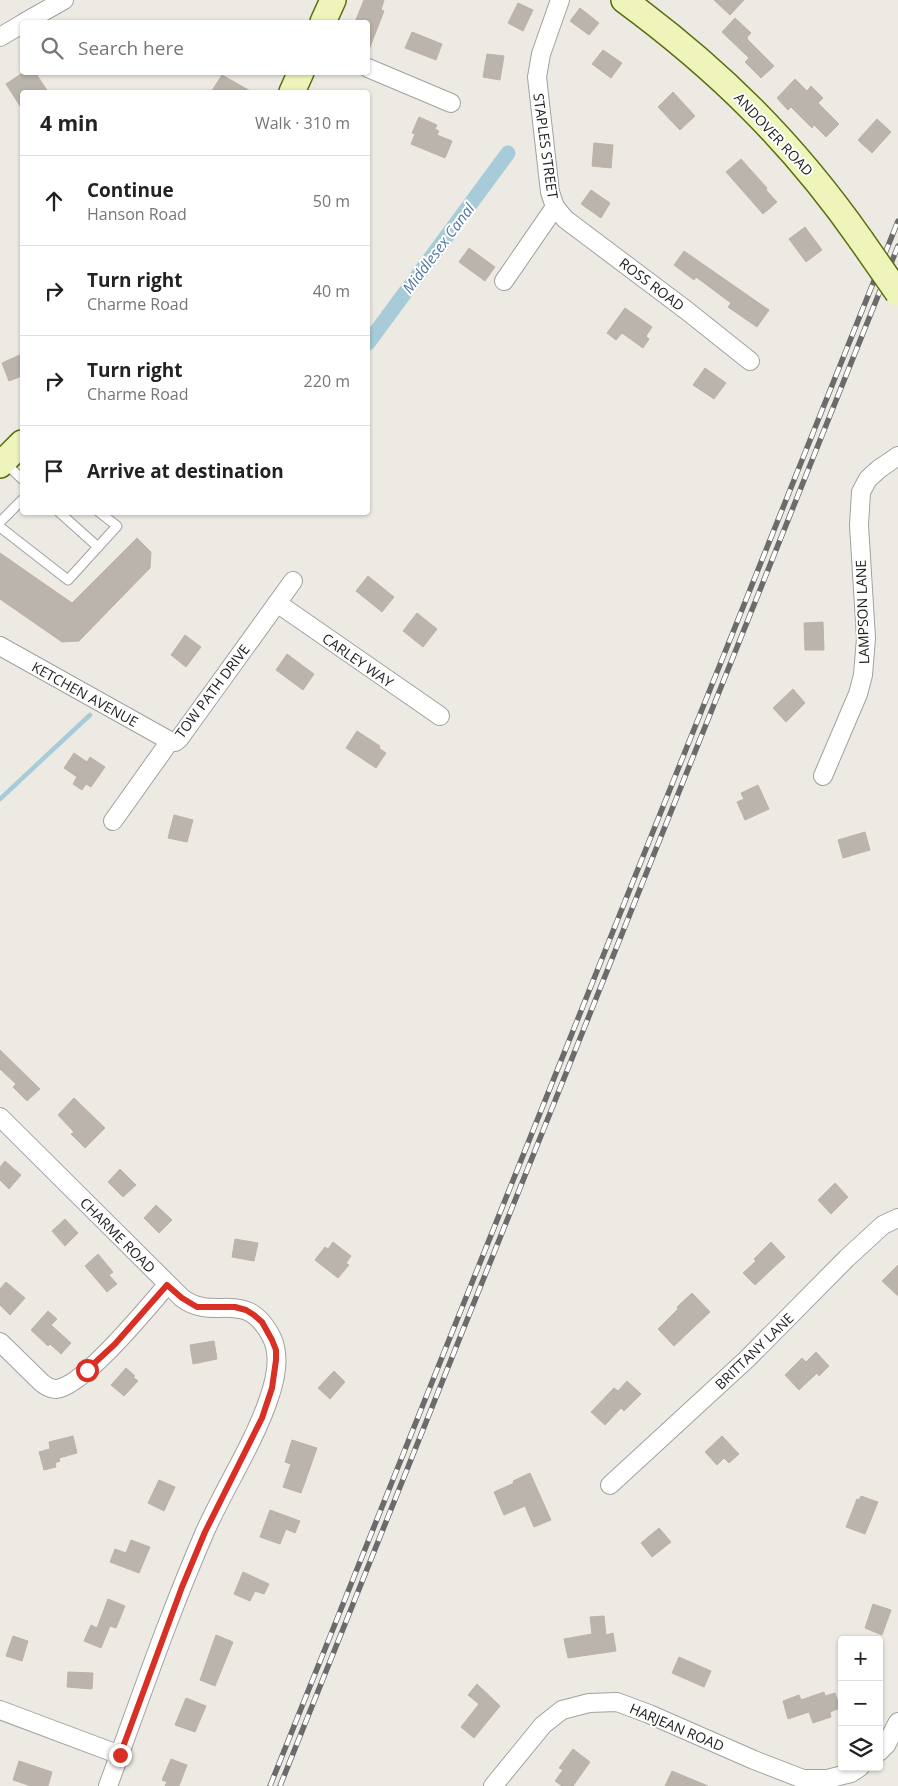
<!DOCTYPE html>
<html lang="en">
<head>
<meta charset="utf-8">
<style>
  body { margin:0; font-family:"Open Sans",sans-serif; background:#f2f2f2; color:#222 }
  .controls { position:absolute; right:15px; bottom:15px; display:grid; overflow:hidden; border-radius:5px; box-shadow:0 1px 4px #0004 }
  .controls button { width:45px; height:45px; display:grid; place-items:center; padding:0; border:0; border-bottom:1px solid #e0e0e0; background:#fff; color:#222; font:25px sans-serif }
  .stop { position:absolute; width:15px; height:15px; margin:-11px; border:4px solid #d93025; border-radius:50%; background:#fff }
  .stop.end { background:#d93025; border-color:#fff; box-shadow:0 1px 5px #0008 }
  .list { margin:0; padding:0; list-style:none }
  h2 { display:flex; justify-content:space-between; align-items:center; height:65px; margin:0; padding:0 20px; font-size:21px }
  h2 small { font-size:16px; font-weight:400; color:#767676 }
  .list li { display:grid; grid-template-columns:32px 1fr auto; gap:15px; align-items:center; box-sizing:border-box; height:90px; padding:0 20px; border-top:1px solid #e0e0e0 }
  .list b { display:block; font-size:19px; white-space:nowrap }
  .list p { margin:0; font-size:16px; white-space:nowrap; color:#767676 }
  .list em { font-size:16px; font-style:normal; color:#767676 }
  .icon { flex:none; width:28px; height:28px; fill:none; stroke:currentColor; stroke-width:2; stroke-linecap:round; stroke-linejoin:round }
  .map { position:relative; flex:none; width:898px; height:1786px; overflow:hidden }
  .search { position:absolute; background:#fff; box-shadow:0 1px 4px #0004; left:20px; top:20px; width:350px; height:55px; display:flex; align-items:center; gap:12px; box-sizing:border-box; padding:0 18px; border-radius:5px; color:#767676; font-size:19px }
  .panel { position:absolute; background:#fff; box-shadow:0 1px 4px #0004; left:20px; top:90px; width:350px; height:425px; border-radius:5px }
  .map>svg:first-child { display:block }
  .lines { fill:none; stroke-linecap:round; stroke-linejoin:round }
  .stream { stroke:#a7cbd8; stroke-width:4.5 }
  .canal { stroke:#a7cbd8; stroke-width:15 }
  .building { fill:#bab4ad; stroke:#beb2a7 }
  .service-casing { stroke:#a1a1a1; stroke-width:11 }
  .minor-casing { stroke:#a1a1a1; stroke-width:20 }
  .secondary-casing { stroke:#5c6b0c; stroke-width:28 }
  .service { stroke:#fff; stroke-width:9 }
  .minor { stroke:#fff; stroke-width:18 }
  .secondary { stroke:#eff4ba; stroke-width:25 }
  .rail-casing { stroke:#6b6b6b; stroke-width:5.5 }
  .rail { stroke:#fff; stroke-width:4; stroke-dasharray:11; stroke-linecap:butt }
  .secondary-bridge-casing { stroke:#5c6b0c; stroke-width:28; stroke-linecap:butt }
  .secondary-bridge { stroke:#eff4ba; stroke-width:25 }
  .route { stroke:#d93025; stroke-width:6 }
  .labels { text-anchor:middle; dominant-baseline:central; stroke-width:4; stroke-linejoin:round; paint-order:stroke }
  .street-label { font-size:14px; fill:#1d1d1d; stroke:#fff }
  .water-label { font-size:15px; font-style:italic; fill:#5177a5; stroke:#fff }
</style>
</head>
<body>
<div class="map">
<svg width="898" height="1786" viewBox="0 0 898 1786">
  <rect width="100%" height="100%" fill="#edeae3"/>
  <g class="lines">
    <polyline class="stream" points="0,799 90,715"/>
    <polyline class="canal" points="368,343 508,153"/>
  </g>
  <g class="building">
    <polygon points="364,0 384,0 381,10 384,11 368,52 368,22 355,22"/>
    <polygon points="714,0 744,0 730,15"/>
    <polygon points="518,3 533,10 523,31 508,23"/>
    <polygon points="580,8 599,23 589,35 570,21"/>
    <polygon points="735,18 751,33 747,37 748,40 774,66 761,78 745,62 749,58 722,32"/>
    <polygon points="412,32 442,44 436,60 405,48"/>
    <polygon points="603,50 622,63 611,78 592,64"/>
    <polygon points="487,54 504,56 500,80 483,77"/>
    <polygon points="24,72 35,72 48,92 22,92 22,109 6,84"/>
    <polygon points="222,75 252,92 211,92"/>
    <polygon points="795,79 807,91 811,86 823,98 818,103 839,124 826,137 814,125 812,128 791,107 788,110 777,98"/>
    <polygon points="673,92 695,116 680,130 658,107"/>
    <polygon points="419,117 437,125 435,129 439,131 437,135 452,141 445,158 411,144 415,134 412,133"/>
    <polygon points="877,119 891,132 872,153 858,140"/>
    <polygon points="594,143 613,145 611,168 592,166"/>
    <polygon points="741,159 767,188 766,190 777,202 763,214 726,172"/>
    <polygon points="591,190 610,203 601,218 581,204"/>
    <polygon points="805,227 822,250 806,262 789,239"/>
    <polygon points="469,248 495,267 485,281 459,262"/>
    <polygon points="684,251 769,310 757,327 728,307 731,303 696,277 694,280 674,265"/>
    <polygon points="625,308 652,327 646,336 649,339 643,348 622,333 616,340 607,333"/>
    <polygon points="22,354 22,376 9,381 2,363"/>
    <polygon points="705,368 726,383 714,399 693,385"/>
    <polygon points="137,538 151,552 150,568 79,641 62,642 0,599 0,553 72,603"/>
    <polygon points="368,576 394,597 382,612 356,591"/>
    <polygon points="417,613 437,629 423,647 403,631"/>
    <polygon points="823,622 824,650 805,650 804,623"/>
    <polygon points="185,635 201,647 186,667 171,655"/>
    <polygon points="287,654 314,674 303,690 276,670"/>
    <polygon points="793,689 805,703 786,722 773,708"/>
    <polygon points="357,731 380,746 379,748 386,753 376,768 346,748"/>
    <polygon points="74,753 87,762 90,757 105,767 91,787 86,784 82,790 73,784 77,777 64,768"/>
    <polygon points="758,785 769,809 745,820 737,802 744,799 741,793"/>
    <polygon points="174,815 193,820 187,842 168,838"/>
    <polygon points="865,832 870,850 843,858 838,840"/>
    <polygon points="0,1050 40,1089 27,1101 13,1087 16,1084 0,1069"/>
    <polygon points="74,1098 105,1128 85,1148 71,1134 74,1132 58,1115"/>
    <polygon points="5,1161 21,1175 9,1189 0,1180 0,1167"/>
    <polygon points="120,1169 136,1185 123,1197 108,1182"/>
    <polygon points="835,1183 848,1197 831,1214 818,1200"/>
    <polygon points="156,1205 172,1220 159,1233 144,1218"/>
    <polygon points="65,1219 78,1233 65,1246 52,1231"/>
    <polygon points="235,1239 258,1243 254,1261 232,1257"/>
    <polygon points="333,1242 351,1256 346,1263 349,1265 338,1278 315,1260 325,1247 328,1249"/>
    <polygon points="771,1242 785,1257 755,1285 743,1273 756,1261 754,1259"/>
    <polygon points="98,1254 113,1272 109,1275 117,1284 107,1292 85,1266"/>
    <polygon points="898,1265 898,1296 882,1281"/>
    <polygon points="6,1282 25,1298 10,1315 0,1305 0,1289"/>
    <polygon points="692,1293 710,1312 674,1346 658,1329 678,1309 677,1307"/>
    <polygon points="48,1311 57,1319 51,1325 71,1343 61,1354 50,1344 48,1346 31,1330"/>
    <polygon points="214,1341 217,1359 193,1364 190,1345"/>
    <polygon points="816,1352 829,1366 819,1376 817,1373 799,1390 785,1375 802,1358 806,1362"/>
    <polygon points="126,1368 135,1376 133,1377 138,1381 124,1396 111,1385"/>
    <polygon points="334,1371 345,1382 330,1399 318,1388"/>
    <polygon points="627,1381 641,1394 624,1411 621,1408 605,1425 591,1412 614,1388 618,1391"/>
    <polygon points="73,1436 77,1453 59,1458 60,1461 55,1463 56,1467 44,1470 39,1452 50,1449 49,1442"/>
    <polygon points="722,1436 739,1454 729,1463 724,1458 717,1465 705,1452"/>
    <polygon points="292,1440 317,1448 301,1493 283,1487 291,1464 285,1462"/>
    <polygon points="530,1473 551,1520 534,1527 525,1506 504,1515 494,1492 514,1483 513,1481"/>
    <polygon points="159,1480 175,1487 164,1511 148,1503"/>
    <polygon points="861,1496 878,1502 865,1534 846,1527 857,1499 859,1500"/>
    <polygon points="270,1510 300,1521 295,1533 286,1529 280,1544 260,1537"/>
    <polygon points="659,1528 671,1542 652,1557 641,1543"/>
    <polygon points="131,1540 150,1547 139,1573 110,1562 115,1549 126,1553"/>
    <polygon points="243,1572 269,1584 264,1594 255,1591 250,1601 234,1594"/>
    <polygon points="108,1599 125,1606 116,1628 110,1626 101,1648 84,1641 91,1625 97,1628"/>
    <polygon points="873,1604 891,1610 882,1635 865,1628"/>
    <polygon points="604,1616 606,1635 613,1633 616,1651 568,1658 564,1639 592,1634 590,1617"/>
    <polygon points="216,1635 233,1642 215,1686 200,1680"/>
    <polygon points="13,1636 28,1641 22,1661 6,1656"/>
    <polygon points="679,1657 711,1671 704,1687 672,1673"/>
    <polygon points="68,1672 93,1673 92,1689 67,1687"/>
    <polygon points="477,1684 500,1706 474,1738 461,1727 479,1704 468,1695"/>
    <polygon points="824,1692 825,1696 835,1693 840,1708 830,1712 831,1717 813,1723 809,1712 788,1719 783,1701 799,1695 801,1700"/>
    <polygon points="186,1698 206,1706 195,1732 175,1725"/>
    <polygon points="573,1749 590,1762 573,1786 562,1786 555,1781 563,1770 559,1768"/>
    <polygon points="171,1759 187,1765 179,1786 165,1786 167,1782 162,1780"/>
    <polygon points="19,1761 52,1772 48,1786 31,1786 13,1780"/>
    <polygon points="672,1771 708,1786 665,1786"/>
  </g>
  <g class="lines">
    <g class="service-casing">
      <g id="service">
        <polyline points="4,462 22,479"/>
        <polyline points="59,512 98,547"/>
        <polyline points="0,522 22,500"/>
        <polyline points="0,527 68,580 117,526 99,512"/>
      </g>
    </g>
    <g class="minor-casing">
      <g id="minor">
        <polyline points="25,22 64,0"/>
        <polyline points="0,37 22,24"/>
        <polyline points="368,68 451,103"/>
        <polyline points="555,207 565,219 686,310 750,361"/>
        <polyline points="504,281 555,207 550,192 537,77 541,54 560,0"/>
        <polyline points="277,603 440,716"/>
        <polyline points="0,646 170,741"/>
        <polyline points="823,776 858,694 863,675 866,638 859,525 861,492 868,479 879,469 898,456"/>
        <polyline points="113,821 170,741 175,742 179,739 293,581"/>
        <path d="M0 1117 182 1298C215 1323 246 1286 272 1338 281 1357 275 1382 268 1401 252 1447 223 1490 204 1534 168 1617 139 1702 108 1786"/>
        <path d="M0 1342 42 1383C46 1386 50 1389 56 1389 83 1387 148 1307 167 1285"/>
        <polyline points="610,1485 747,1359 847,1258 883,1225 898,1218"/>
        <polyline points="0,1710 120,1755"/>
        <polyline points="879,1752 886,1745 898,1722"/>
        <polyline points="493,1786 543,1725 562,1710 589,1703 617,1702 649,1714 754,1760 803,1779 827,1779 851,1773 860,1767"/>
      </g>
    </g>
    <g class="secondary-casing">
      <g id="secondary">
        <path d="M624 0C719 70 793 143 861 240"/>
        <polyline points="323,22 333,0"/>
        <polyline points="292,92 301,72"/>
        <polyline points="0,465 22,443"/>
      </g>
    </g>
    <use href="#service" class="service"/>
    <use href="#minor" class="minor"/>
    <use href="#secondary" class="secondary"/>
    <g class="rail-casing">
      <g id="rail">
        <polyline points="270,1786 898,221"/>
        <polyline points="280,1786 898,246"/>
      </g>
    </g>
    <use href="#rail" class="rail"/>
    <g class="secondary-bridge-casing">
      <polyline id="secondary-bridge" points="861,240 898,293"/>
    </g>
    <use href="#secondary-bridge" class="secondary-bridge"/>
  </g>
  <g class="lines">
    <polyline class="route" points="87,1370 115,1344 167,1285 182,1298 197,1307 235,1307 246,1310 254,1315 262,1322 272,1340 276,1350 276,1360 272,1388 262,1418 205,1532 182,1587 120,1755"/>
  </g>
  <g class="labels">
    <g class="street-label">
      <text transform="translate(774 134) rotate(47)">ANDOVER ROAD</text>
      <text transform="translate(546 146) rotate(82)">STAPLES STREET</text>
      <text transform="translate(652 284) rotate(37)">ROSS ROAD</text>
      <text transform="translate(862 612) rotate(-92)">LAMPSON LANE</text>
      <text transform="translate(358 660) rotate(35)">CARLEY WAY</text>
      <text transform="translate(212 691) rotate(-53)">TOW PATH DRIVE</text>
      <text transform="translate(85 694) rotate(29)">KETCHEN AVENUE</text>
      <text transform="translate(118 1235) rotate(45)">CHARME ROAD</text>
      <text transform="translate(754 1351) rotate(-44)">BRITTANY LANE</text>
      <text transform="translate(677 1727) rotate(23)">HARJEAN ROAD</text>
    </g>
    <g class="water-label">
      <text transform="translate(438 248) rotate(-53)">Middlesex Canal</text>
    </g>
  </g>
</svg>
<div class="controls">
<button>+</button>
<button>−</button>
<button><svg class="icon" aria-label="layers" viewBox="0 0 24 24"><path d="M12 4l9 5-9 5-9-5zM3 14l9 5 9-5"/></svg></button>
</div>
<div class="stop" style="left:87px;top:1370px"></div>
<div class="stop end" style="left:120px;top:1755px"></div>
<div class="search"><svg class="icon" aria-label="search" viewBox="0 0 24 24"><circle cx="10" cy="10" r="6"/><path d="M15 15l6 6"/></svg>Search here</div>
<section class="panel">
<h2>4 min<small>Walk · 310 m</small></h2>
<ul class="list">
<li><svg class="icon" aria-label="ahead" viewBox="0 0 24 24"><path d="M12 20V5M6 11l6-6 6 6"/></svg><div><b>Continue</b><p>Hanson Road</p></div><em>50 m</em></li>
<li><svg class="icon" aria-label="right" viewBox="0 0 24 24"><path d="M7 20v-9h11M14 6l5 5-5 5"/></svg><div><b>Turn right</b><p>Charme Road</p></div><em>40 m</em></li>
<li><svg class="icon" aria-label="right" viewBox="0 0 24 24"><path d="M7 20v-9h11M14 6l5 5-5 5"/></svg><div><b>Turn right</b><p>Charme Road</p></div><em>220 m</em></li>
<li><svg class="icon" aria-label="arrive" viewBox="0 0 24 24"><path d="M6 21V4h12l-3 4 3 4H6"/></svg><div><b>Arrive at destination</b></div></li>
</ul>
</section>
</div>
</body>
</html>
